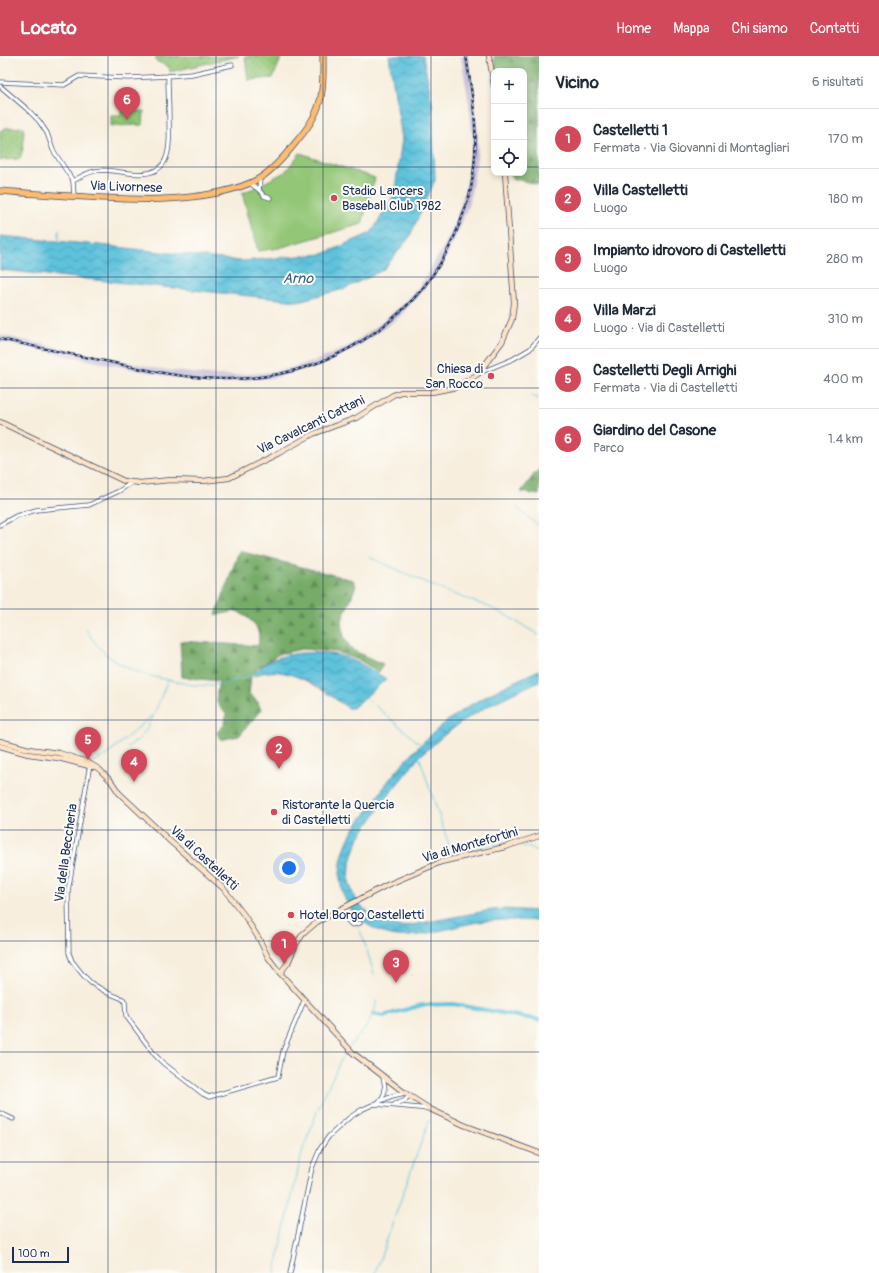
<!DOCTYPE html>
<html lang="it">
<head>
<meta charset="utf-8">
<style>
  body { margin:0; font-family:Pangolin,sans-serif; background:#f6f6f7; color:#1f2937 }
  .controls { position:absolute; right:12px; top:12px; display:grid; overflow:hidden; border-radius:8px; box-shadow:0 2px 6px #0003 }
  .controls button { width:36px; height:36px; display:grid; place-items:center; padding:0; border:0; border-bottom:1px solid #e0e1e3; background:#fff; color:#1f2937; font:20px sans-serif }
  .scale { position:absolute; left:12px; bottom:10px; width:57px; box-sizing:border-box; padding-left:4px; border:2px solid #1b2f5e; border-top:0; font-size:11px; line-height:14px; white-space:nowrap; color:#1b2f5e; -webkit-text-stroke:3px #fdfcf7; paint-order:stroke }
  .you { position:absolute; left:289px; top:812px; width:14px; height:14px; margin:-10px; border:3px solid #fff; border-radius:50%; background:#1a73e8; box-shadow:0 0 0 6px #1a73e833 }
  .badge { display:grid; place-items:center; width:26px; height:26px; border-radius:50%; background:#d1495b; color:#fff; font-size:13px; font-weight:700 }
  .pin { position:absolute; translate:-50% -33px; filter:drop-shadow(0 1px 2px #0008) }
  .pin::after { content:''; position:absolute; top:21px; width:14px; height:12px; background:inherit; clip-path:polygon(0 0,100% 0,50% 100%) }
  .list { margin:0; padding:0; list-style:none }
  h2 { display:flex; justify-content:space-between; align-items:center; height:52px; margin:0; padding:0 16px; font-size:17px }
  h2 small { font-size:13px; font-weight:400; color:#747a83 }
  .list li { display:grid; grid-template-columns:26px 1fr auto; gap:12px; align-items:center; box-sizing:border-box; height:60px; padding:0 16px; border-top:1px solid #e0e1e3 }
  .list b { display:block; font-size:15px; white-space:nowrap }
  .list p { margin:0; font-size:13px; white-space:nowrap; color:#747a83 }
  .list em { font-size:13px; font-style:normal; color:#747a83 }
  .icon { flex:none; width:22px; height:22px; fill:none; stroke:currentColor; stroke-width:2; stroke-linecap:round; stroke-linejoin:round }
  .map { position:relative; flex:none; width:539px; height:1217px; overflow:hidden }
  header { display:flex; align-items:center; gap:24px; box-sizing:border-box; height:56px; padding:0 20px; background:#d1495b; color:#fff }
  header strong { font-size:19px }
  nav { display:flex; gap:22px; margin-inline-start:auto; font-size:14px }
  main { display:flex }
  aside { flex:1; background:#fff }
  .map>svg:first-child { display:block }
  .industrial { fill:#c8bfd8 }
  .grass { fill:#93c676; stroke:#577a6a }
  .forest { fill:url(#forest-firs); stroke:#486d62 }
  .park { fill:url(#park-crowns); stroke:#577a6a }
  .garden { fill:url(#garden-dots); stroke:#577a6a }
  .water { fill:url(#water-waves); stroke:#3c789d }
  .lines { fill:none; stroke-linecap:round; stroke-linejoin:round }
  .stream { stroke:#5ec2dc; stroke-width:1 }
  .canal { stroke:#5ec2dc; stroke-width:4 }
  .street-casing { stroke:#3c4c71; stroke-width:5 }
  .secondary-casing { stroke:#3c4c71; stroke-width:6 }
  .primary-casing { stroke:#3c4c71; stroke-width:7 }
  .street { stroke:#fff; stroke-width:3.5 }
  .secondary { stroke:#fee4c6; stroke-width:4.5 }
  .primary { stroke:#fdbc70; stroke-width:5.5 }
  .rail-casing { stroke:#1b2f5e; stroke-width:2.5 }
  .rail { stroke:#fdfcf7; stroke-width:1; stroke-dasharray:3; stroke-linecap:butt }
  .grid { fill:none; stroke:#1b2f5e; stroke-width:1; stroke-opacity:0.55 }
  .poi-dot { fill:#d1495b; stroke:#fdfcf7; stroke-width:1.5 }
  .labels { text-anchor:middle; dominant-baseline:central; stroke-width:4; stroke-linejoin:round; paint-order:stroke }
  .street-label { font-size:13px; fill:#1b2f5e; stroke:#fdfcf7 }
  .poi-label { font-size:13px; fill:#1b2f5e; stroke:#fdfcf7; text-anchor:start }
  .water-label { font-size:14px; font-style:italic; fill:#2f5b84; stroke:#fdfcf7 }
</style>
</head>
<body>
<header>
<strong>Locato</strong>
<nav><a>Home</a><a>Mappa</a><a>Chi siamo</a><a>Contatti</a></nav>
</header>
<main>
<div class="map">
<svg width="539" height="1217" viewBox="0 0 539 1217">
  <defs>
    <pattern id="forest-firs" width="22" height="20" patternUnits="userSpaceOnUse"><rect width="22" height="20" fill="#76ab67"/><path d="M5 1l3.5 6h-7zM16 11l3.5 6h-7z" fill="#608c58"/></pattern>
    <pattern id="park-crowns" width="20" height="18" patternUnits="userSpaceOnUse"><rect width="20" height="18" fill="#93c676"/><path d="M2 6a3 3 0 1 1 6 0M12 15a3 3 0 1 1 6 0" fill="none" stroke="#7eaa68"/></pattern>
    <pattern id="garden-dots" width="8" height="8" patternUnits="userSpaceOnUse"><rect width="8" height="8" fill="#93c676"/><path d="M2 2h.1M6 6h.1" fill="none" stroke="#7eaa68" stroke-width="1.8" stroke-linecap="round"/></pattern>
    <pattern id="water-waves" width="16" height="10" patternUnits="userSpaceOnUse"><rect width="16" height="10" fill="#5ec2dc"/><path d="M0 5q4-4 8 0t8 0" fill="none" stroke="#4d9eb6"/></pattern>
  </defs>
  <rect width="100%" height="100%" fill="#fdfcf7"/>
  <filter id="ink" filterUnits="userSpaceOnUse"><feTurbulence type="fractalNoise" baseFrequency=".025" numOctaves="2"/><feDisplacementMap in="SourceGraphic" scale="8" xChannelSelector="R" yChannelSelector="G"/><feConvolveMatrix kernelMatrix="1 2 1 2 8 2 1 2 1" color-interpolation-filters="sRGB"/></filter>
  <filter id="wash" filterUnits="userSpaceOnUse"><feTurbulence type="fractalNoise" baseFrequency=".012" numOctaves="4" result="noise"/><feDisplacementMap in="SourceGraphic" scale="16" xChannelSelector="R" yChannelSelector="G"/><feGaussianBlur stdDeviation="0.9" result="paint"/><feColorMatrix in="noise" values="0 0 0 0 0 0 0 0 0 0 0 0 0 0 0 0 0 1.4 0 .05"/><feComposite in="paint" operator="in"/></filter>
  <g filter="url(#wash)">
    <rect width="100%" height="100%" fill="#f7eedd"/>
    <polygon class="industrial" points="461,0 468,0 478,78 478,94 473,126 469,147 461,169 447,200 424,234 400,260 389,269 356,292 320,310 273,322 214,326 176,322 0,286 0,279 160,313 209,319 236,319 271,316 290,312 320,303 352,288 382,266 403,247 419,231 441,195 455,167 466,130 473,84 469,48"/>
    <polygon class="grass" points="300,97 375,122 362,168 279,192 258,195 242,137 254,132 285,116"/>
    <g class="forest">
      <polygon points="494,0 539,0 539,129 512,122 511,117 524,117 524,15 496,15"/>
      <polygon points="539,414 539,439 521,436 535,417"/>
      <path d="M239 495 353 524 356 530 342 564 344 581 352 594 383 608 379 616 359 604 337 596 302 593 279 598 258 612 251 621 249 638 258 646 261 654 239 680 220 684 217 676 225 668 226 658C213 645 216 643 219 625L182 621 180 585 258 590C262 571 252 564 237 555L216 559Z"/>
    </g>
    <polygon class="park" points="121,55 144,55 143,69 111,70 111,59 121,59"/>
    <g class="garden">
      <polygon points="156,0 239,0 170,16 169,11 156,5"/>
      <polygon points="245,0 282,0 273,22 248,24"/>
      <polygon points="24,71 23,92 20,103 0,104 0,75 5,72"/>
    </g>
    <g class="water">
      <polygon points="389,0 423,0 432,46 435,124 409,182 383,214 344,233 298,245 0,214 0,180 99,189 241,205 323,198 371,177 394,140 402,83"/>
      <path d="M302 597C311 597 321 596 330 598 350 600 369 612 386 623L353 652H348C324 635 285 604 254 620 263 603 285 599 302 597Z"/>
      <path d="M539 614V625L493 647 466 663 443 680 420 700 394 732 359 781 350 809 349 826 354 840 360 850 383 866 401 871 491 854 504 853 539 855V865C519 864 499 863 479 866 452 870 412 886 387 878 341 862 329 822 350 780 355 770 362 762 369 753 375 745 380 736 386 728 405 703 427 681 451 662 478 642 509 628 539 614Z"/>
    </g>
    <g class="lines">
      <g class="stream">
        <polyline points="59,173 59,186"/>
        <polyline points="532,340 539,343"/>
        <polyline points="517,452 539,470"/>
        <polyline points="369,501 445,535 489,551 507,560 539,579"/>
        <path d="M86 573C105 607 133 617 169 624 183 627 196 631 211 629 225 628 241 623 255 618"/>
        <polyline points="365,641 420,688"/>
        <path d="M127 691C151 680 157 647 168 624"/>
        <polyline points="419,700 452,798 492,788 511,787"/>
        <polyline points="92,706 105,700 153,659"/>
        <polyline points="521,789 539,795"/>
        <polyline points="538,847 539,842"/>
        <polyline points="355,857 356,866"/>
        <polyline points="357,869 364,884 374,918"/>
        <path d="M350 990C361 977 376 963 376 945"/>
        <polyline points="275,1217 302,1096 318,1053 343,999 347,995"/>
        <polyline points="375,1217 429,1064"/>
      </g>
      <polyline class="canal" points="373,958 383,960 422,949 453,948 539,964"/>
    </g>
  </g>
  <g filter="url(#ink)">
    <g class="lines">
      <g class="street-casing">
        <g id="street">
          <polyline points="0,26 64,29 79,20 129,22 168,20 192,18 232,9"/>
          <polyline points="0,30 27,53 39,65 47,77 53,94 73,125 74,140"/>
          <path d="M73 125C97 110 102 114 129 117 171 123 170 95 169 64 169 49 168 35 168 20"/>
          <polyline points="250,127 259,134 264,140 270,142"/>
          <polyline points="259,134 260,122"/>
          <polyline points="479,317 513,303 530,293 539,282"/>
          <polyline points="0,469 16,460 36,454 89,449 119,435 131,427"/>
          <polyline points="90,708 68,835 69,897 72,905 83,919 91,927 108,937 123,943 125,946 126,960 155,999 163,1007 203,1038 209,1041 278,1021 283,995 304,945"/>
          <polyline points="338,855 352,869 360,867"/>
          <path d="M380 1044C387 1037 385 1030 383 1021"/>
          <polyline points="375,1048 430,1053"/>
          <polyline points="395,1048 404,1045 409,1040"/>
          <polyline points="0,1057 13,1063"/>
          <polyline points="290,1217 312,1112 320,1093 329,1080 349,1062 361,1054 392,1040 405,1037"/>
        </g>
      </g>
      <g class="secondary-casing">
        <g id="secondary">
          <polyline points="489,0 494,30"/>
          <polyline points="0,366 124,425 140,427 170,424 203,425 229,422 279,397 313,378 356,362 393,339 401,336 432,336 457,331 478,318 502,286 512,263 514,247 505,117"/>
          <polyline points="0,685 29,693 59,697 87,706 99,713 111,725 119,737 134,751 171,786 223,832 244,859 259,883 268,901 280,917 353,997 405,1037 430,1053 464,1069 539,1097"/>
          <polyline points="0,690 28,698 58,702 93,711"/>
          <polyline points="280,917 288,907 296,888 303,878 317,866 343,852 387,829 441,806 505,791 539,780"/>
        </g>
      </g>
      <g class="primary-casing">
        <path id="primary" d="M0 135C34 138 68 140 103 142 142 144 177 145 217 137 231 134 247 130 260 122 274 113 285 100 296 86 306 74 316 61 320 45 324 31 323 15 323 0"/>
      </g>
      <use href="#street" class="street"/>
      <use href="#secondary" class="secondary"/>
      <use href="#primary" class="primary"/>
      <g class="rail-casing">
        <path id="rail" d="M0 283C37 291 73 299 110 306 149 315 188 323 228 323 324 323 416 268 455 179 461 164 468 148 471 132 480 84 474 48 466 0"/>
      </g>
      <use href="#rail" class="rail"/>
    </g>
  </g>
  <path class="grid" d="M108 0V1217M216 0V1217M323 0V1217M431 0V1217M0 111H494M524 111H539M0 221H539M0 332H539M0 443H539M0 553H539M0 664H539M0 774H539M0 885H539M0 996H539M0 1106H539"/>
  <g class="poi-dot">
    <circle cx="334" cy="142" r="4"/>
    <circle cx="491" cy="320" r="4"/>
    <circle cx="274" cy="756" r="4"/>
    <circle cx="291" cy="859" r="4"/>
  </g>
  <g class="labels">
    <g class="street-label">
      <text transform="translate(126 131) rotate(2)">Via Livornese</text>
      <text transform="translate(311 369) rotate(-26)">Via Cavalcanti Cattani</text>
      <text transform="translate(470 789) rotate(-16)">Via di Montefortini</text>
      <text transform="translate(66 797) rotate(-82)">Via della Beccheria</text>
      <text transform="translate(204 802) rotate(43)">Via di Castelletti</text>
    </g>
    <g class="poi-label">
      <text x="342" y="135">Stadio Lancers<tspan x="342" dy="15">Baseball Club 1982</tspan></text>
      <text x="483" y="313" text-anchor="end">Chiesa di<tspan x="483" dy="15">San Rocco</tspan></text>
      <text x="282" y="749">Ristorante la Quercia<tspan x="282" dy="15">di Castelletti</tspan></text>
      <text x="299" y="859">Hotel Borgo Castelletti</text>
    </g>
    <g class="water-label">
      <text x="298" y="222">Arno</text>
    </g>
  </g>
</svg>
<div class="controls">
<button>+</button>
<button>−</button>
<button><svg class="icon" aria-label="locate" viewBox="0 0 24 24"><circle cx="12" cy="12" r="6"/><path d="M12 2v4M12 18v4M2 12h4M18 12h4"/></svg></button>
</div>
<div class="scale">100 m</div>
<div class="you"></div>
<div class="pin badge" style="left:284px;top:908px">1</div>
<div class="pin badge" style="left:279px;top:713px">2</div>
<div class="pin badge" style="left:396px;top:927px">3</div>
<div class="pin badge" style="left:134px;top:726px">4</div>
<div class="pin badge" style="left:88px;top:704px">5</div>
<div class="pin badge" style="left:127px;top:64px">6</div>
</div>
<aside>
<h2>Vicino<small>6 risultati</small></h2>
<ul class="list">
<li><span class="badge">1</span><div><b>Castelletti 1</b><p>Fermata · Via Giovanni di Montagliari</p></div><em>170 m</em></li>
<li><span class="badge">2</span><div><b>Villa Castelletti</b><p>Luogo</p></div><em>180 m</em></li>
<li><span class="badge">3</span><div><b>Impianto idrovoro di Castelletti</b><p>Luogo</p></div><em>280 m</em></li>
<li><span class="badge">4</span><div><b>Villa Marzi</b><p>Luogo · Via di Castelletti</p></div><em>310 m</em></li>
<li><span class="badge">5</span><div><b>Castelletti Degli Arrighi</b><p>Fermata · Via di Castelletti</p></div><em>400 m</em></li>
<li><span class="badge">6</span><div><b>Giardino del Casone</b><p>Parco</p></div><em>1.4 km</em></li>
</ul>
</aside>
</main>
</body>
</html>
